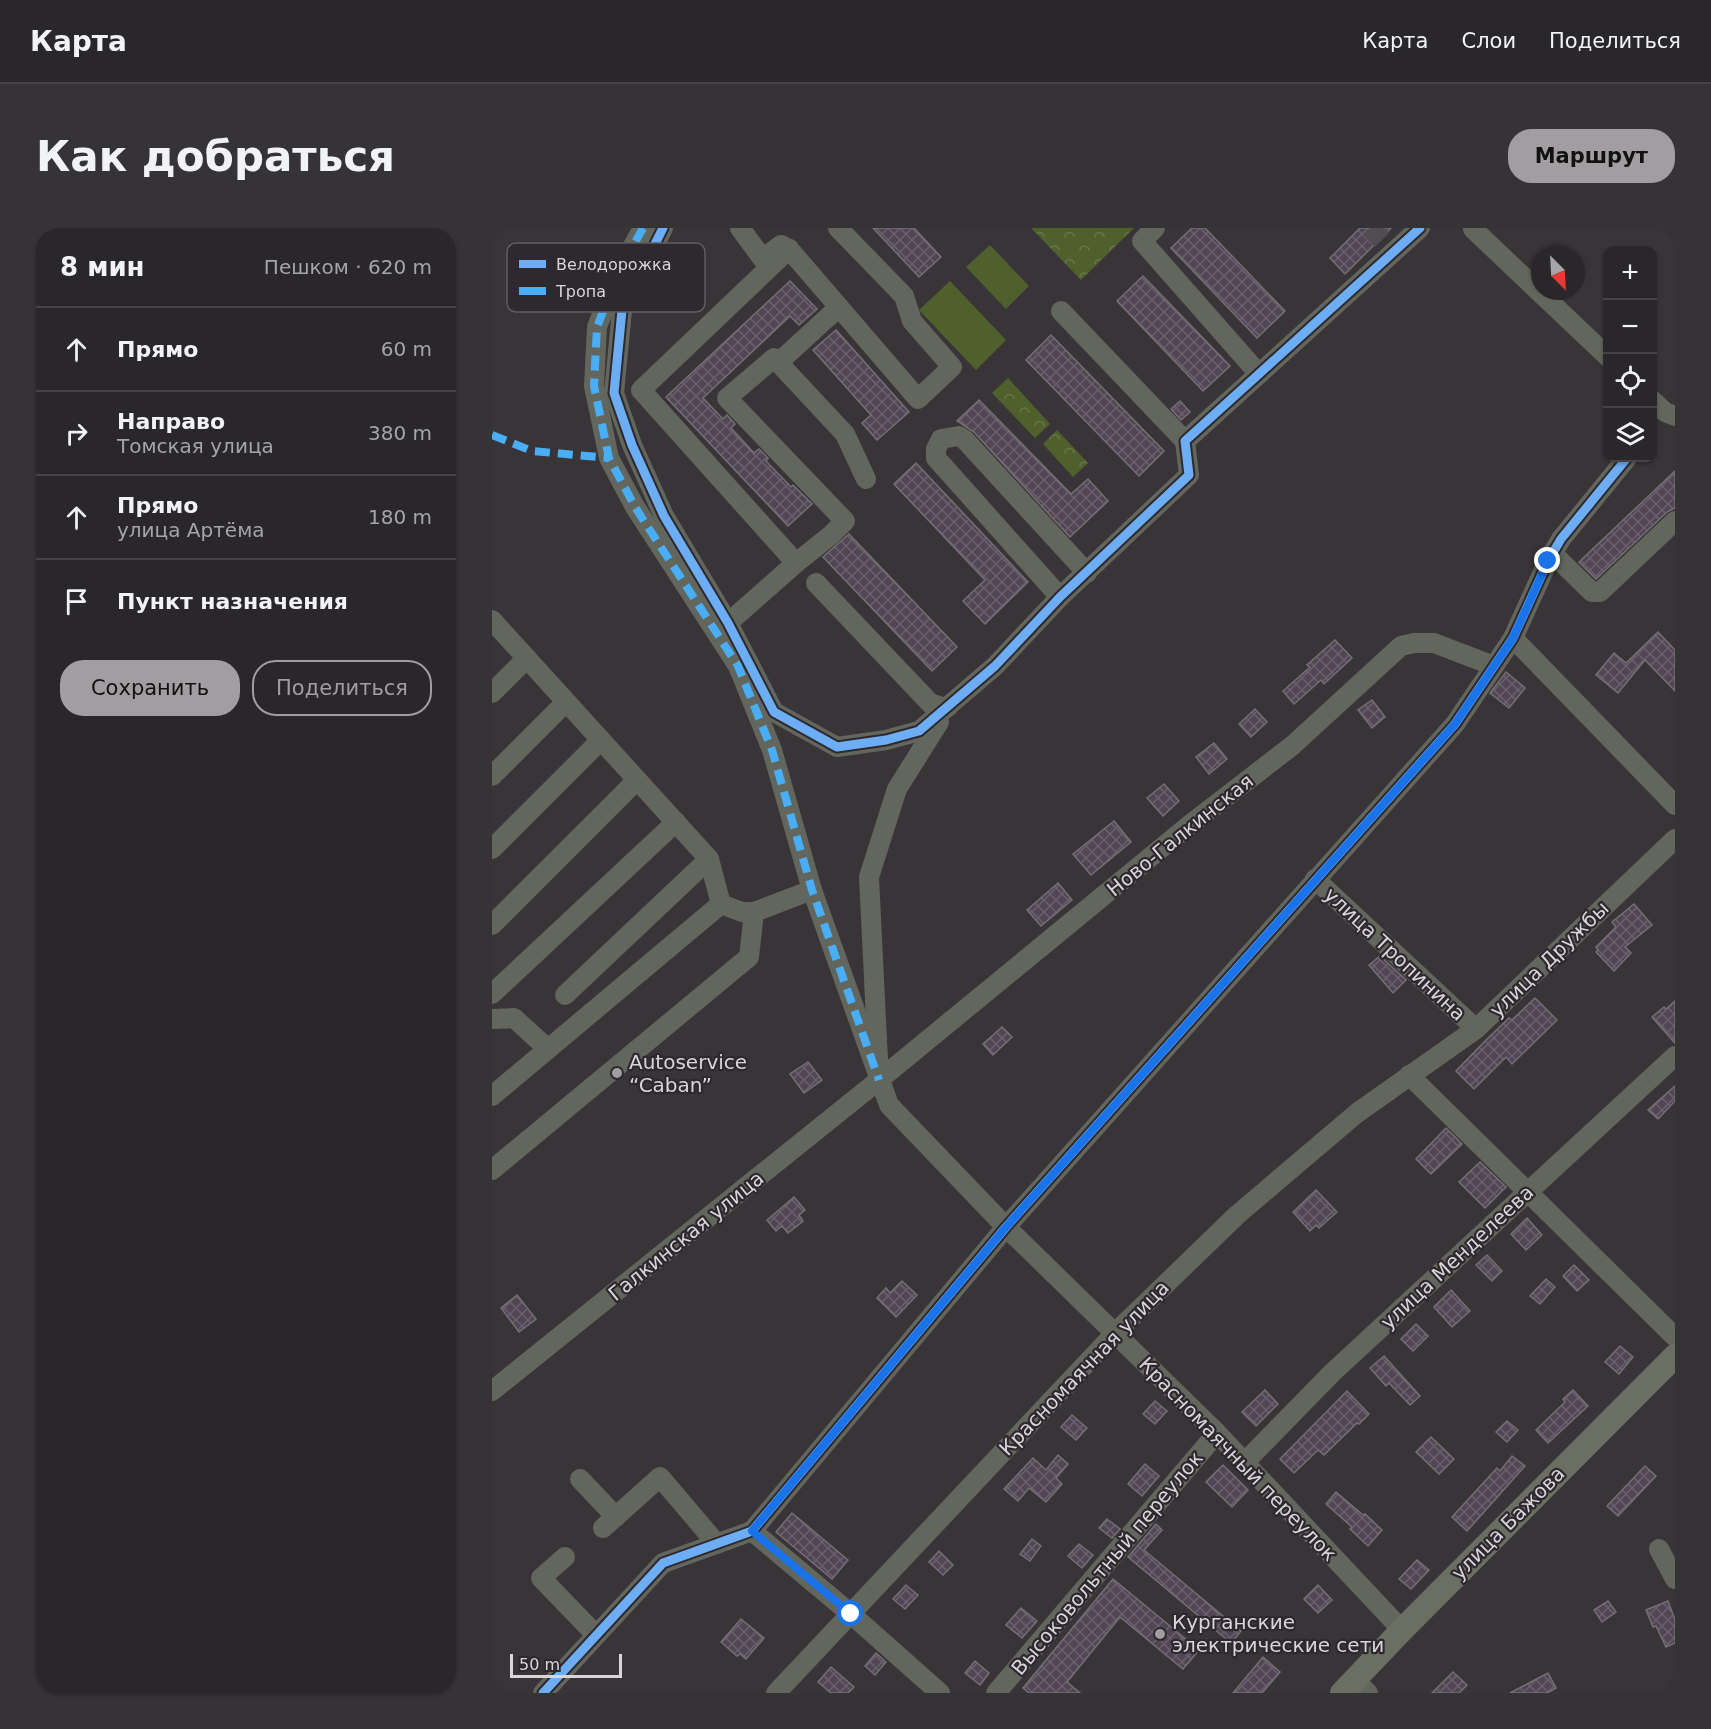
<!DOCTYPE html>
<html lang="ru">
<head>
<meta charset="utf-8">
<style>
  body { margin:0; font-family:"DejaVu Sans",sans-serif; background:#363336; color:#f1f3f6 }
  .controls { position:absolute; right:18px; top:18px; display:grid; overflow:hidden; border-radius:12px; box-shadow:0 2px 4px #0004 }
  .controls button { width:54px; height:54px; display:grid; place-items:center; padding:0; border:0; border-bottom:2px solid #464447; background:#2a272a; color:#f1f3f6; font:30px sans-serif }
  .compass { position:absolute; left:1039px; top:18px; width:54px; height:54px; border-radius:50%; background:#2a272a; box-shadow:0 2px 4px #0004; rotate:156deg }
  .scale { position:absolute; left:18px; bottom:15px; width:112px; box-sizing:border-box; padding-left:6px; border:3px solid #d9d5d9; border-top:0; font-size:16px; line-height:21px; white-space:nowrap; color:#d9d5d9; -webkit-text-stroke:4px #2e282f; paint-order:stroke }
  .stop { position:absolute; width:18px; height:18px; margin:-14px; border:4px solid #1a73e8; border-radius:50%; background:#fff }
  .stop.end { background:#1a73e8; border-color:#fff; box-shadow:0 2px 6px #0008 }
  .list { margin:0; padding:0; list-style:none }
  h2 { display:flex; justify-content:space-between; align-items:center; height:78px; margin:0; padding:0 24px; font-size:26px }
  h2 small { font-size:20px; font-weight:400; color:#a5a5a8 }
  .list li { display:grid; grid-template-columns:39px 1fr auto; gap:18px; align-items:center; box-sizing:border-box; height:84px; padding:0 24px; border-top:2px solid #464447 }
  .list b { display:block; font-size:22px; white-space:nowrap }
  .list p { margin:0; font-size:20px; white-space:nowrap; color:#a5a5a8 }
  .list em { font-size:20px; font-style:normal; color:#a5a5a8 }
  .actions { display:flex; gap:12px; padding:18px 24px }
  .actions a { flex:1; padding:14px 0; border:2px solid #a19da1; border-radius:24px; text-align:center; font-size:21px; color:#a19da1 }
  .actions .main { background:#a19da1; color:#111 }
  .icon { flex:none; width:33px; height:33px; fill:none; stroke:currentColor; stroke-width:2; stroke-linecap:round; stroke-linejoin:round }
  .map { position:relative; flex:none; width:1183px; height:1465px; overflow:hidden; border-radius:24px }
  header { display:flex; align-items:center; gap:36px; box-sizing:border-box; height:84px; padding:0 30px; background:#2a272a; border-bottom:2px solid #464447 }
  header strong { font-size:28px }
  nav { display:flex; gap:33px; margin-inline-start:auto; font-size:21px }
  .intro { display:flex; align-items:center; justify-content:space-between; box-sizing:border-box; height:144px; padding:0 36px }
  h1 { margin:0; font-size:42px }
  .button { padding:15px 27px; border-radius:24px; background:#a19da1; color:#111; font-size:21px; font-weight:700 }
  main { display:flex; gap:36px; padding:0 36px }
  aside { flex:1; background:#2a272a; border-radius:24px; box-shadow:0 2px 4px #0004 }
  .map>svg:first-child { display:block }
  .park { fill:url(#park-crowns) }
  .garden { fill:#50602c }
  .building { fill:url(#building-cross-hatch); stroke:#737073; stroke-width:1.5 }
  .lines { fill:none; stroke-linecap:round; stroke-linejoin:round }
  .minor-tunnel { stroke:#504c50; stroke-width:20; stroke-dasharray:20 10; stroke-linecap:butt }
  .minor { stroke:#62665c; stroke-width:20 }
  .major { stroke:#6b6f63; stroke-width:24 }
  .quiet { stroke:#49aef6; stroke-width:8; stroke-dasharray:15 8; stroke-linecap:butt }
  .cycleway-casing { stroke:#2e282f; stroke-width:13 }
  .cycleway { stroke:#6dadf4; stroke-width:9 }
  .route { stroke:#1a73e8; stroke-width:8 }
  .poi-dot { fill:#a19da1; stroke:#2e282f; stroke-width:2 }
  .labels { text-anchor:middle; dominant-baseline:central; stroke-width:4.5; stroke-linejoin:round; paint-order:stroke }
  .street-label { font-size:20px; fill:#d9d5d9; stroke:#2e282f }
  .poi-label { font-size:20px; fill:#d9d5d9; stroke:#2e282f; text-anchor:start }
  .key { fill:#2e282f; stroke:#615c62; stroke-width:1.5 }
  .key-label { font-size:16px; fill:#d9d5d9 }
</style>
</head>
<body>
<header>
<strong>Карта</strong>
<nav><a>Карта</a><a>Слои</a><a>Поделиться</a></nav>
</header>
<div class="intro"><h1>Как добраться</h1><a class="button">Маршрут</a></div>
<main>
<aside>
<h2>8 мин<small>Пешком · 620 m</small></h2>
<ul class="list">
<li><svg class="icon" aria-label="ahead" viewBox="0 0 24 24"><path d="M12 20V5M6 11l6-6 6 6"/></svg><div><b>Прямо</b></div><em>60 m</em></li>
<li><svg class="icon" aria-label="right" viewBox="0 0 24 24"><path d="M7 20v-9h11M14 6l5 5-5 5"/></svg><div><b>Направо</b><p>Томская улица</p></div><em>380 m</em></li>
<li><svg class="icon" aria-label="ahead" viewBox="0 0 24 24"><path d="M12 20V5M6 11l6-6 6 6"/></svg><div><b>Прямо</b><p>улица Артёма</p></div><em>180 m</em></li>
<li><svg class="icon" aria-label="arrive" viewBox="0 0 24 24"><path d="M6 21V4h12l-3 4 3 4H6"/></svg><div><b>Пункт назначения</b></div></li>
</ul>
<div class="actions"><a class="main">Сохранить</a><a>Поделиться</a></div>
</aside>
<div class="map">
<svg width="1183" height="1465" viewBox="0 0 1183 1465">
  <defs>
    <pattern id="park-crowns" width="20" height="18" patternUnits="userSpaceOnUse" patternTransform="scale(1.5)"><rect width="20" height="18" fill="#50602c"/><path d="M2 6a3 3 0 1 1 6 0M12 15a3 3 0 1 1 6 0" fill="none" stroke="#69764a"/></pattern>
    <pattern id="building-cross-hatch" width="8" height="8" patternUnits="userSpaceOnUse" patternTransform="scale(1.5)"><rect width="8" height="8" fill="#524655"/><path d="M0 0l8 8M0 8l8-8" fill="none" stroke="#6a606d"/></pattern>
  </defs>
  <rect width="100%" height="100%" fill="#383438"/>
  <g class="park">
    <polygon points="539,0 642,0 589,52"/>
    <polygon points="516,150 558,196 543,210 500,165"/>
    <polygon points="565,202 596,235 581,249 551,216"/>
  </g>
  <g class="garden">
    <polygon points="498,17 537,58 514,81 474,39"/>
    <polygon points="458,53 514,112 484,142 427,82"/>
  </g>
  <g class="building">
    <polygon points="381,0 422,0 449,29 427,49"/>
    <polygon points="700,0 713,0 793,83 765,110 679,20"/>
    <polygon points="868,0 899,0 853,46 838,30"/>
    <polygon points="651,48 738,138 711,163 625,73"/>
    <polygon points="298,53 325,81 307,97 298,88 211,170 231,191 235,187 243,196 239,200 262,225 267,221 276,230 274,233 299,259 301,257 320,276 296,298 174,169"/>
    <polygon points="344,102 417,184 385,212 370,195 379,187 321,122"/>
    <polygon points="559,107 672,223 647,248 534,132"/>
    <polygon points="487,172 579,266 596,251 616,273 578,309 482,204 465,193"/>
    <polygon points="688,173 698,184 689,192 679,181"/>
    <polygon points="424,235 536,354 493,396 471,373 493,352 402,256"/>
    <polygon points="1183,243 1183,280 1175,284 1104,351 1087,334"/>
    <polygon points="357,306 465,419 440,443 331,329"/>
    <polygon points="1166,404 1183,422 1183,463 1153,432 1126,465 1104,447 1122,425 1134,435"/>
    <polygon points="843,412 860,430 832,456 829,452 802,476 791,463 818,439 815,437"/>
    <polygon points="1014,444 1033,460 1017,480 998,465"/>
    <polygon points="880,472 893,489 880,500 866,482"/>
    <polygon points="763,481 775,494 759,509 747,496"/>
    <polygon points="722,515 735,531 717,546 704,529"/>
    <polygon points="672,556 687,573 671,588 655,570"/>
    <polygon points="622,593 639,614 599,647 581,626"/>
    <polygon points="566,655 580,672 549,698 535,682"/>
    <polygon points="1142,676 1160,697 1133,719 1139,725 1122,743 1104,724 1106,722 1104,719 1124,699 1120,694"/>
    <polygon points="888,728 914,752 901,765 877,737"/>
    <polygon points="1043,770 1065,792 1020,836 1014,829 982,861 964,843 993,813 1017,790 1020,792"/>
    <polygon points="1183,773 1183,815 1160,789 1172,779 1174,781"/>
    <polygon points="510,799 520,809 501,827 491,816"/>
    <polygon points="316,834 330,852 312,865 298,846"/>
    <polygon points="1183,858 1183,873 1166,891 1156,882"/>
    <polygon points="954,900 970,916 939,946 924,931"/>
    <polygon points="988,934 1014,959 993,980 967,954"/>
    <polygon points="824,962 845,984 827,1000 824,997 818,1003 801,984"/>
    <polygon points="302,969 313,982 307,987 311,993 296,1005 290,998 284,1003 275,992"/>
    <polygon points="1035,990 1050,1007 1034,1022 1019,1006"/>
    <polygon points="995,1027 1010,1043 1000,1053 984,1037"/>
    <polygon points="1082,1037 1097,1052 1085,1063 1071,1048"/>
    <polygon points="1054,1051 1063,1059 1048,1076 1038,1068"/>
    <polygon points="410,1053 425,1067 404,1089 385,1070 394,1060 398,1065"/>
    <polygon points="959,1062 978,1083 960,1099 942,1079"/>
    <polygon points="25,1067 44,1091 27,1104 9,1080"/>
    <polygon points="924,1096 936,1108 921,1123 909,1111"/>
    <polygon points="1128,1118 1141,1129 1127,1146 1113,1134"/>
    <polygon points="892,1128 928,1168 918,1177 897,1155 894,1158 878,1140"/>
    <polygon points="773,1162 786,1176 764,1198 750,1184"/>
    <polygon points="1081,1162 1096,1178 1056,1215 1044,1202 1073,1174 1071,1171"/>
    <polygon points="855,1163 877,1186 867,1196 865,1195 832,1227 826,1222 802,1245 788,1231"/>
    <polygon points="663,1173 675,1183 663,1196 651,1186"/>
    <polygon points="580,1187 595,1200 584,1212 569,1199"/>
    <polygon points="1015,1193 1026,1202 1015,1214 1004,1204"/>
    <polygon points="939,1209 962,1231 947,1246 924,1224"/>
    <polygon points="566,1227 576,1236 564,1250 570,1256 554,1274 537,1260 526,1273 512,1261 541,1230 554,1242"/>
    <polygon points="1020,1228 1033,1238 975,1303 960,1289 1005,1240 1008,1243"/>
    <polygon points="653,1236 667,1248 650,1268 636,1256"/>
    <polygon points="731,1237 756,1262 740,1279 714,1254"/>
    <polygon points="1153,1238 1164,1248 1126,1288 1115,1278"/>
    <polygon points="844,1264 871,1287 873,1286 890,1302 876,1318 858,1301 860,1299 834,1276"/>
    <polygon points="300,1285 356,1332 340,1351 284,1304"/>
    <polygon points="615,1291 628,1301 620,1310 607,1300"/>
    <polygon points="664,1296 670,1302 652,1322 749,1403 739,1415 636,1329"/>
    <polygon points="540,1311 549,1318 538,1333 528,1326"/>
    <polygon points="587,1316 601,1327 590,1340 576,1328"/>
    <polygon points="447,1323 461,1337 451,1347 437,1334"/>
    <polygon points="925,1332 937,1342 919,1361 907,1351"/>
    <polygon points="621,1351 707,1422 691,1441 628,1389 575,1454 588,1465 537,1465 531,1460"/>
    <polygon points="414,1357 426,1367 413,1381 401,1371"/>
    <polygon points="826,1357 840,1372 826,1385 812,1371"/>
    <polygon points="1116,1373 1124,1384 1110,1394 1102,1382"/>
    <polygon points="1176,1373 1183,1392 1183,1415 1174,1419 1164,1398 1161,1399 1154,1382"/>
    <polygon points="529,1380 545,1393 530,1410 514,1397"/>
    <polygon points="249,1391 272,1410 254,1431 248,1426 245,1428 229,1414"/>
    <polygon points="384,1425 394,1434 383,1447 373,1438"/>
    <polygon points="771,1429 788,1444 770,1465 741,1465"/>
    <polygon points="483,1433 497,1445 488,1457 473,1445"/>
    <polygon points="339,1439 362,1459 356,1465 339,1465 326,1454"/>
    <polygon points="961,1444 975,1457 967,1465 940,1465"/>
    <polygon points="1056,1445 1064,1460 1055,1465 1018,1465"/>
  </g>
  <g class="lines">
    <polyline class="minor-tunnel" points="878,0 890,12"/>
    <g class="minor">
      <polyline points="151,0 126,45 105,99 102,158 117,230 143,279 246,438 280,522 320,662 397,877 514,999 725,1205 910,1402"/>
      <polyline points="171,0 130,82 122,165 140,217 172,288 236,395 282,484 345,519 394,512 427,503 503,438 568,369 697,247 693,213 928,0"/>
      <polyline points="248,0 270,30 273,29 289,17 297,21 426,171 460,139 420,93 412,68 346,0"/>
      <polyline points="663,0 650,13 767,146"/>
      <polyline points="981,1 1116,129"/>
      <polyline points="297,21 149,162 304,335 339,307 353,293 235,170 282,130 353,206 374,251"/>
      <polyline points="569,83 693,213"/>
      <polyline points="287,134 347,79"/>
      <polyline points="1160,172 1173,184 1183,188"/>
      <polyline points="1060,325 1100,364 1108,364 1183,293"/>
      <polyline points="324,355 438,475 449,479 456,479"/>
      <polyline points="568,369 444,230 444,221 449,211 467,208 473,212 595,345"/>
      <polyline points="0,392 217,631 229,676 250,684 262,684 320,662"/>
      <polyline points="236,395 304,335"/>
      <polyline points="1021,410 1183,577"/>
      <polyline points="0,465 35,430"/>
      <polyline points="0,548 74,474"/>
      <polyline points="0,621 109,512"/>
      <polyline points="823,651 984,801"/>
      <polyline points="0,697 145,552"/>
      <polyline points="0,766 184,594"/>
      <polyline points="73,767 217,631"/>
      <polyline points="0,791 22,790 56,821"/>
      <polyline points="386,832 377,649 405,561 447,494"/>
      <polyline points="917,847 1183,1109"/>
      <polyline points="0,868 229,676"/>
      <polyline points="0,942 257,729 262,684"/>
      <polyline points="0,1163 387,852 695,599 801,517 909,418 922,415 942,415 1002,438"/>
      <polyline points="752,1235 841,1144 1183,828"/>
      <polyline points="88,1251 124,1289"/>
      <polyline points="111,1300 168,1249 225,1316"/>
      <polyline points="260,1303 359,1386 448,1465"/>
      <polyline points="1167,1321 1183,1351"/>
      <polyline points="73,1329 49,1350 104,1407"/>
      <polyline points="863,1452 876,1465"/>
      <polyline points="51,1465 171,1335 260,1303 514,999 963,496 1021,410 1056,333 1069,311 1135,230"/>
      <polyline points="284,1465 623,1105 745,987 865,885 984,801 1183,611"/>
      <polyline points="504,1465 725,1205"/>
    </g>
    <polyline class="major" points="850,1465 910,1402 1183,1128"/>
    <g class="quiet">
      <polyline points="151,0 126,45 105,99 102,158 117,230 143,279 246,438 280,522 320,662 387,852"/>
      <polyline points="0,207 40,223 117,230"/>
    </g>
    <g class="cycleway-casing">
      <g id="cycleway">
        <polyline points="171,0 130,82 122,165 140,217 172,288 236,395 282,484 345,519 394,512 427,503 503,438 568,369 697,247 693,213 928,0"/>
        <polyline points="51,1465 171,1335 260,1303 514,999 963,496 1021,410 1056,333 1069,311 1135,230"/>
      </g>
    </g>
    <use href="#cycleway" class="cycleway"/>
  </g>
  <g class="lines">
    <polyline class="route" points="359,1386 260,1303 514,999 963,496 1021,410 1056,333"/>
  </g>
  <g class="poi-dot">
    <circle cx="125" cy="845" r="6"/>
    <circle cx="668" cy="1406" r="6"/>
  </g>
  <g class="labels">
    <g class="street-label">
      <text transform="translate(688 607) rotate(-39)">Ново-Галкинская</text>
      <text transform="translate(903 726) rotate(43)">улица Тропинина</text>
      <text transform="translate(1057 731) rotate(-44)">улица Дружбы</text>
      <text transform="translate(194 1008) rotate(-39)">Галкинская улица</text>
      <text transform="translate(965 1029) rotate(-43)">улица Менделеева</text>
      <text transform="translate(592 1140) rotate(-46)">Красномаячная улица</text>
      <text transform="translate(746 1231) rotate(46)">Красномаячный переулок</text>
      <text transform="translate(1016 1295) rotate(-45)">улица Бажова</text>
      <text transform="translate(615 1335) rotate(-50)">Высоковольтный переулок</text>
    </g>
    <g class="poi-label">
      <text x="137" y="834">Autoservice<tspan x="137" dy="23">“Caban”</tspan></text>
      <text x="680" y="1394">Курганские<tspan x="680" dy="23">электрические сети</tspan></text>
    </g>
  </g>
  <rect x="15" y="15" width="198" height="69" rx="9" class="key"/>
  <rect x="27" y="32" width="27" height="8" fill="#6dadf4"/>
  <rect x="27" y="59" width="27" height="8" fill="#49aef6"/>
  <g class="key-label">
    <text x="64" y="42">Велодорожка</text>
    <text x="64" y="69">Тропа</text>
  </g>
</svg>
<div class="controls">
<button>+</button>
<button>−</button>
<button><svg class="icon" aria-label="locate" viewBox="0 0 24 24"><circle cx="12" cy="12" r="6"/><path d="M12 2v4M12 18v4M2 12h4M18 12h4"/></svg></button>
<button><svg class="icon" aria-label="layers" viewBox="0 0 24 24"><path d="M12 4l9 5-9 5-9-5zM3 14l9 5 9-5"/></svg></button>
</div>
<svg class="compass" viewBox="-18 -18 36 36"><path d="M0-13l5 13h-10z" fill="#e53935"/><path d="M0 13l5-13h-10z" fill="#a5a5a8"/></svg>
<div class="scale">50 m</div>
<div class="stop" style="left:359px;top:1386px"></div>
<div class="stop end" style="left:1056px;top:333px"></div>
</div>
</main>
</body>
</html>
